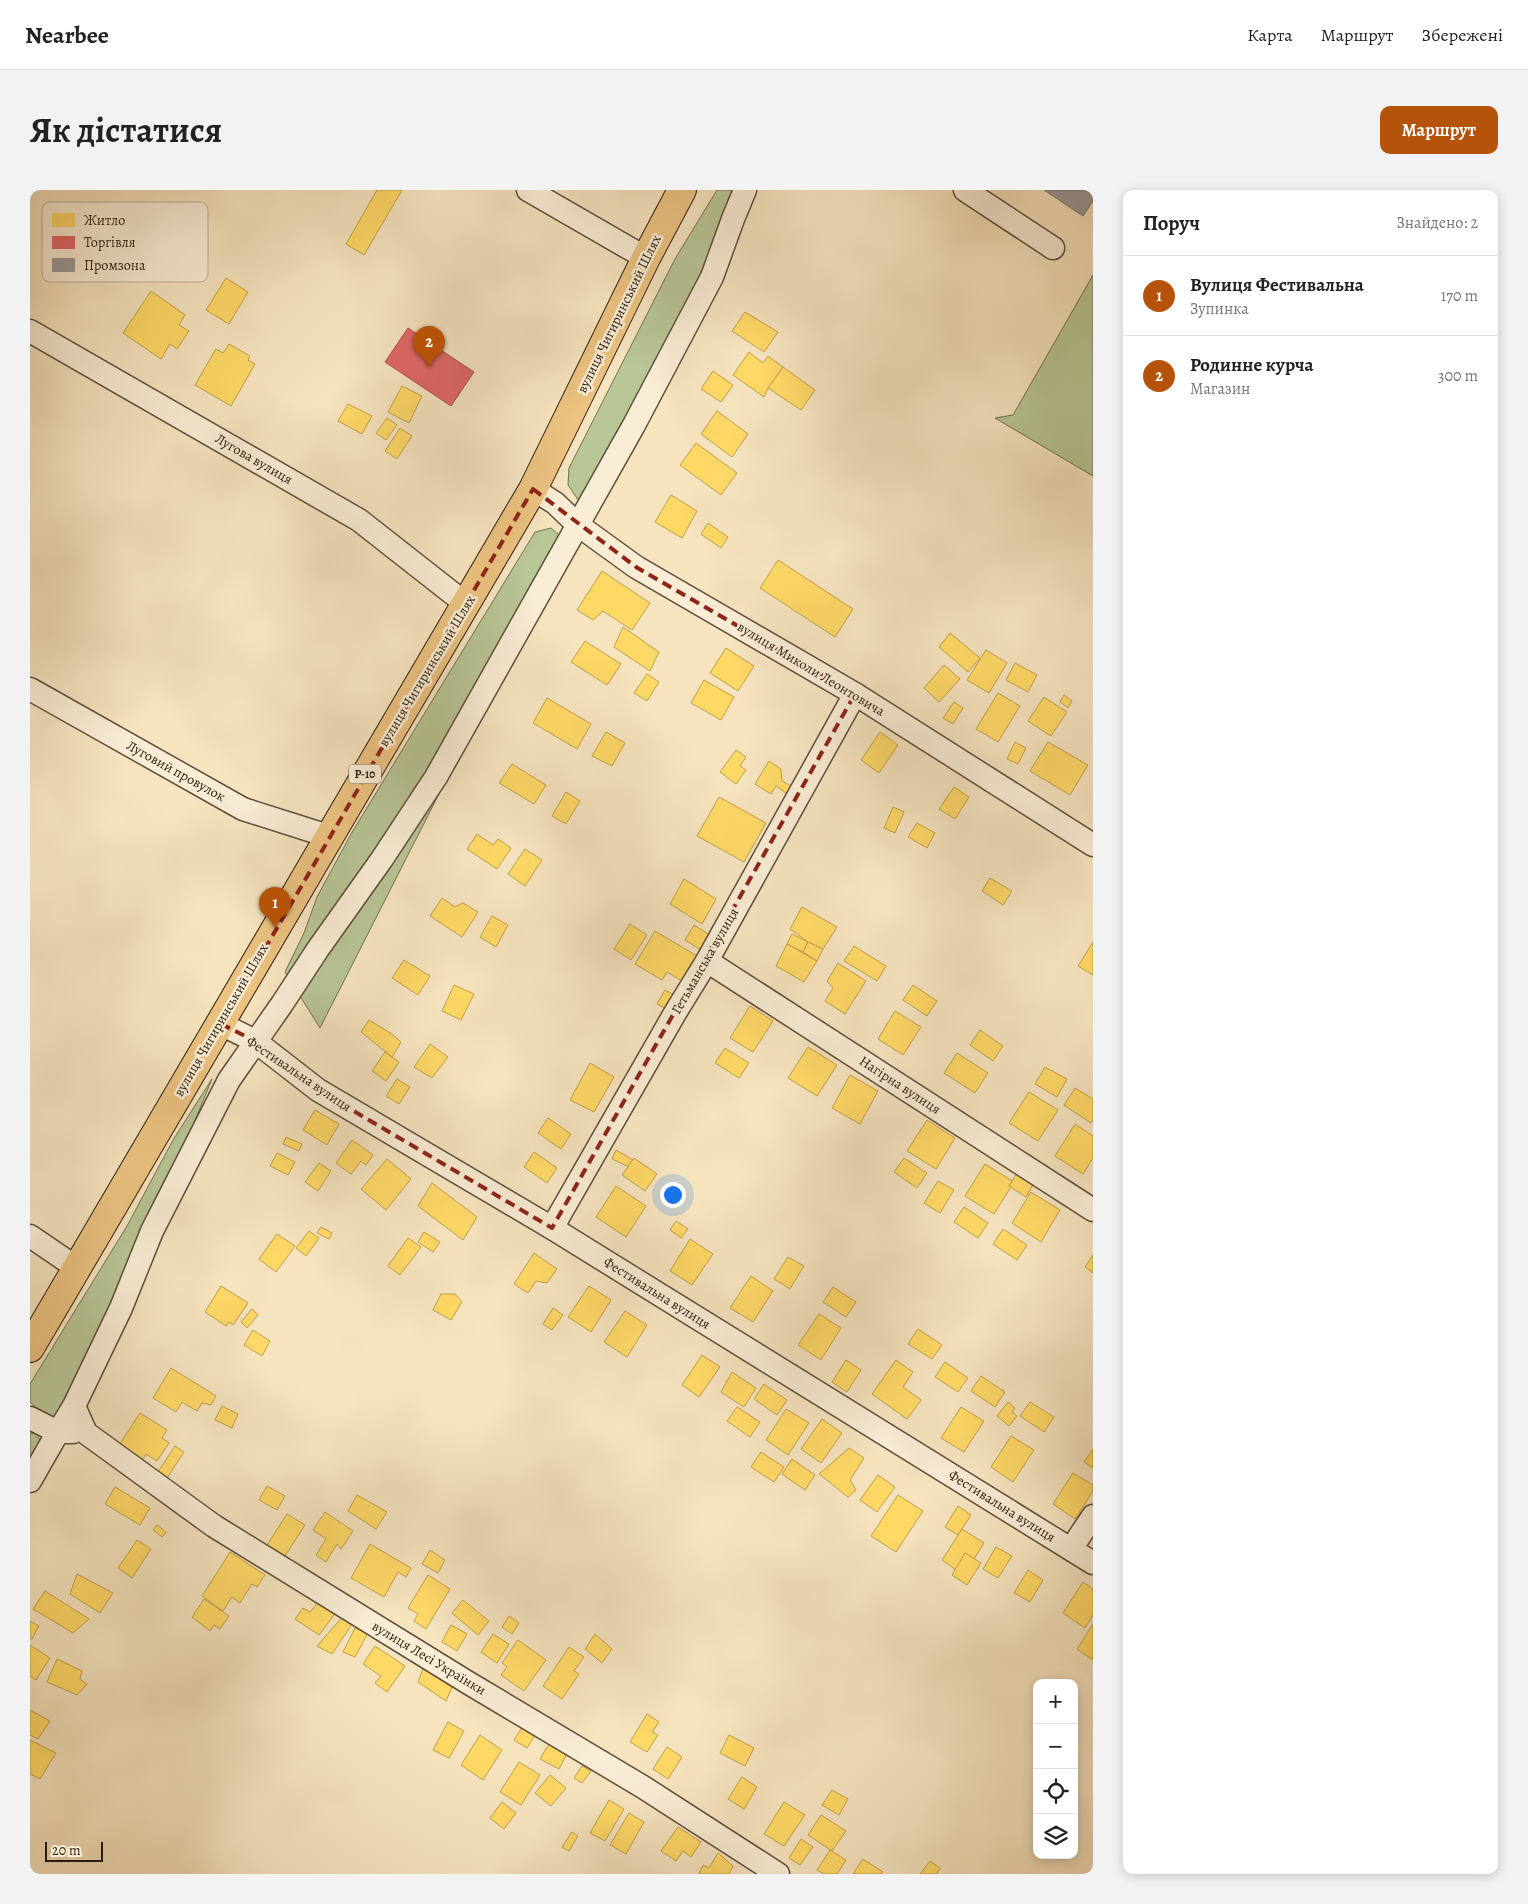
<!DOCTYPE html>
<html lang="uk">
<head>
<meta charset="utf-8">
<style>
  body { margin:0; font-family:Alegreya,serif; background:#f2f2f2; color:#222 }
  .controls { position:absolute; right:15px; bottom:15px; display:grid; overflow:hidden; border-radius:10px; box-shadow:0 2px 12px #0003 }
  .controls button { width:45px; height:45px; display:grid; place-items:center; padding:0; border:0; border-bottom:1px solid #e0e0e0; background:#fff; color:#222; font:25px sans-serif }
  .scale { position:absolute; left:15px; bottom:12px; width:58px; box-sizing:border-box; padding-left:5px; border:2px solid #2a1c0d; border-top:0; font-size:14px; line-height:18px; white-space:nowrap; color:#2a1c0d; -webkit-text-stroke:4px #f9edd5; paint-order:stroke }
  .you { position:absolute; left:642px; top:1004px; width:18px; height:18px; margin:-12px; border:4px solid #fff; border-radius:50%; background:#1a73e8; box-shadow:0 0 0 8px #1a73e833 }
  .badge { display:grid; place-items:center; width:32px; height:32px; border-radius:50%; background:#b45309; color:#fff; font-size:16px; font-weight:700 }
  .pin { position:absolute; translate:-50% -41px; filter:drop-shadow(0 1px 2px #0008) }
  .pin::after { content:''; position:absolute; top:26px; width:18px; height:15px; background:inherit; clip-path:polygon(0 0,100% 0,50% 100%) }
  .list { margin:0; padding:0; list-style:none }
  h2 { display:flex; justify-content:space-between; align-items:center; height:65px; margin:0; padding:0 20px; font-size:21px }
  h2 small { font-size:16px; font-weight:400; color:#767676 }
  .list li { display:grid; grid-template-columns:32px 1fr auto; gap:15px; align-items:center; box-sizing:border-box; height:80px; padding:0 20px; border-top:1px solid #e0e0e0 }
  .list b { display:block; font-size:19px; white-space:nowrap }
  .list p { margin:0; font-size:16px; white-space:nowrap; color:#767676 }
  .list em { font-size:16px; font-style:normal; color:#767676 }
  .icon { flex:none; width:28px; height:28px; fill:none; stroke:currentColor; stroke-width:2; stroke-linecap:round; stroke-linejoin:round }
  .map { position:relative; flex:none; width:1063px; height:1684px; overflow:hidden; border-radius:10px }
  header { display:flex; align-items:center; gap:30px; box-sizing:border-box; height:70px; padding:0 25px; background:#fff; border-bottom:1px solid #e0e0e0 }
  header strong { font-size:24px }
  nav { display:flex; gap:28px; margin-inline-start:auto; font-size:18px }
  .intro { display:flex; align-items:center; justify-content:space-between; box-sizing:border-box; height:120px; padding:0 30px }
  h1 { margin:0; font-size:35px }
  .button { padding:12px 22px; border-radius:10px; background:#b45309; color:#fff; font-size:18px; font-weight:700 }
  main { display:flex; gap:30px; padding:0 30px }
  aside { flex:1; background:#fff; border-radius:10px; box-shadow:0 2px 12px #0003 }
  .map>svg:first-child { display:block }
  .green { fill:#b8c595; stroke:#717051 }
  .homes { fill:#ffd966; stroke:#bfa04b }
  .shops { fill:#e06666; stroke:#a9504b }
  .industry { fill:#999; stroke:#78746f }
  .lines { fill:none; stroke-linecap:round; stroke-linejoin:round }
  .minor-casing { stroke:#5d4e3a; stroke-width:25 }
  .major-casing { stroke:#2a1c0d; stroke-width:30 }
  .minor { stroke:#f9edd5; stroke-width:22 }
  .major { stroke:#ebc280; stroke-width:28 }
  .marked { fill:none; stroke:#8f2418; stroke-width:4; stroke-dasharray:10 6; stroke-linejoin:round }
  .labels { text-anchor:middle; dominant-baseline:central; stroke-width:5; stroke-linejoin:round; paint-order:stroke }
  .shield { fill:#f9edd5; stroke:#685b49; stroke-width:1 }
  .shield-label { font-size:12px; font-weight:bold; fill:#2a1c0d }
  .street-label { font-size:14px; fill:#2a1c0d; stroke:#f9edd5 }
  .key { fill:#f9edd5; stroke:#bbae99; stroke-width:1 }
  .key-label { font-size:14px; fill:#2a1c0d }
</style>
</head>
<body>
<header>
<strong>Nearbee</strong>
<nav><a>Карта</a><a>Маршрут</a><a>Збережені</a></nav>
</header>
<div class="intro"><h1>Як дістатися</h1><a class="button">Маршрут</a></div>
<main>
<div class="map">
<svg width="1063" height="1684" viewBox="0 0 1063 1684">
  <rect width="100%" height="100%" fill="#f6e4bf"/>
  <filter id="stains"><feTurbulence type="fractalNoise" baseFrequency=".004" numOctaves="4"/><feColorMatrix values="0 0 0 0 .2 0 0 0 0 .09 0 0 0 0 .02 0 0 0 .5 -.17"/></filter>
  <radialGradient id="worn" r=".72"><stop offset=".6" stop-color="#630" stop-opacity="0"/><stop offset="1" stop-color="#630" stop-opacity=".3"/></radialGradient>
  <g class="green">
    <polygon points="687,0 712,0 706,26 553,317 538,295 539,278 645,69"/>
    <polygon points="1063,85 1063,286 965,228 983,225"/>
    <polygon points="521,338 537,352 290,838 255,782 274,743 287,707 321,644 505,342"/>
    <polygon points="182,889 157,950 24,1234 0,1212 0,1194 97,1036 143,950"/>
    <polygon points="0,1243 6,1243 13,1256 0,1279"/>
  </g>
  <g class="homes">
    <polygon points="347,0 372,0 334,65 316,54"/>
    <polygon points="196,88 218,102 199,134 176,120"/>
    <polygon points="121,101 155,125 149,135 159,141 147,159 140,154 131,169 93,143"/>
    <polygon points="715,122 748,142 734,162 702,141"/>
    <polygon points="199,154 220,166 218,170 225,174 201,216 165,195 186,159 193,163"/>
    <polygon points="719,162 733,173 738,166 753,177 738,198 734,207 703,185"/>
    <polygon points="753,177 785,200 771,220 738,198"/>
    <polygon points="683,181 703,195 691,212 671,199"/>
    <polygon points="372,196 392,206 379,233 358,222"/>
    <polygon points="318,214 342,226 332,244 308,231"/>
    <polygon points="687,221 718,244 702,267 671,244"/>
    <polygon points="357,228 367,235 356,250 346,243"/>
    <polygon points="370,238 382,246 367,269 355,261"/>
    <polygon points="666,253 707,283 691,305 650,275"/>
    <polygon points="641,305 667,321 652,348 625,332"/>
    <polygon points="678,333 698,347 691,358 671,344"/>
    <polygon points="748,370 823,419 805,447 730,398"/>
    <polygon points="572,381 620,413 602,440 573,421 563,430 547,420"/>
    <polygon points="593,437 629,462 620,481 584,457"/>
    <polygon points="920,443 950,468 938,482 909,457"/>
    <polygon points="555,451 591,474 577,495 541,472"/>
    <polygon points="696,458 724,476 708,501 680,483"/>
    <polygon points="956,460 977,473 959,503 937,490"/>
    <polygon points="985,473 1007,485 998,502 976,490"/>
    <polygon points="914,475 930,489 909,512 894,498"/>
    <polygon points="617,484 629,492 617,511 604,503"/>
    <polygon points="674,490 704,507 691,530 661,513"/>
    <polygon points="968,503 990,516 968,552 946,539"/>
    <polygon points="1034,505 1042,511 1038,518 1030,512"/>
    <polygon points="1014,507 1037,522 1021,546 998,531"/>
    <polygon points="517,508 561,534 547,559 503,533"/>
    <polygon points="924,512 933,518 923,534 913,528"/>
    <polygon points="576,542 595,553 582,576 562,566"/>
    <polygon points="850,542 868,555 849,583 831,570"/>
    <polygon points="985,552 996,558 988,574 977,569"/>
    <polygon points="1018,552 1058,575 1040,605 1000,581"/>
    <polygon points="706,560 716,567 710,576 716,580 706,594 690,582"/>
    <polygon points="739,571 751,579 752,591 761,596 756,603 746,596 741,604 725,594"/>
    <polygon points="482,574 516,595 504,614 469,593"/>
    <polygon points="924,597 939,607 925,629 909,619"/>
    <polygon points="536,602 550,611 536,634 522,626"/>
    <polygon points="689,607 736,633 714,672 667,646"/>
    <polygon points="863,617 874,622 865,643 854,638"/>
    <polygon points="887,633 905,643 897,658 878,647"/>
    <polygon points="447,644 463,655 468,649 481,658 467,679 437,659"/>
    <polygon points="495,659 512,670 495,696 478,684"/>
    <polygon points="960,688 982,701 973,715 952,701"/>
    <polygon points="654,689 686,709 672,734 640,714"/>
    <polygon points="412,708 425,717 433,713 448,722 432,747 400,726"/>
    <polygon points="772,717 807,737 793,759 778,752 760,739"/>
    <polygon points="462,726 478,735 466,757 450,747"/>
    <polygon points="600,734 617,745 601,770 584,759"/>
    <polygon points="664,735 685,748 676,763 655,750"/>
    <polygon points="625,741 672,769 657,794 637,782 632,790 605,774"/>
    <polygon points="762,744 778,752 773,762 757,754"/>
    <polygon points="778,752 793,759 787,771 773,762"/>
    <polygon points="1063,752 1063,785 1048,776"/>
    <polygon points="757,754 787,771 774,792 746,776"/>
    <polygon points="824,756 856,776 847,791 814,771"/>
    <polygon points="374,770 400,786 388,805 362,788"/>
    <polygon points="808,773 836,791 815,824 795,811 803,798 797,791"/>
    <polygon points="424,795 444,804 431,830 412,821"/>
    <polygon points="883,795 907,811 897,826 873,810"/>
    <polygon points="635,800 652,809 645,823 627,814"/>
    <polygon points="720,816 743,831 723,862 700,848"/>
    <polygon points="865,821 891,837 873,865 848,849"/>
    <polygon points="339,830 362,844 371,852 362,867 331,842"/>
    <polygon points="950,840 973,856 963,871 940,855"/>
    <polygon points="400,854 418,867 402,888 384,877"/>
    <polygon points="778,857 807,875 787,906 758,888"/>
    <polygon points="695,858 719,873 709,888 685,873"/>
    <polygon points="355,862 369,872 356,891 342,881"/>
    <polygon points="927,863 958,883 945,903 914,883"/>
    <polygon points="560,873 584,887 564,922 540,910"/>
    <polygon points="1015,877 1037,889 1027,907 1005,894"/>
    <polygon points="820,885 848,901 830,934 802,918"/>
    <polygon points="367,889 380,897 369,914 356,906"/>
    <polygon points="1045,898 1063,909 1063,930 1061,933 1034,915"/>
    <polygon points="999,902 1028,920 1008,951 979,933"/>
    <polygon points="285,920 309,934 297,955 273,940"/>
    <polygon points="518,928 541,944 531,959 508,943"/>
    <polygon points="897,930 925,948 906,979 877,961"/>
    <polygon points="1045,934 1063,946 1063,968 1053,984 1025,966"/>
    <polygon points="256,947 272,954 269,961 253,954"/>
    <polygon points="322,950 343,965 336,975 331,971 321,984 306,973"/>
    <polygon points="586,960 603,970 599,977 582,969"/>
    <polygon points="504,962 527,978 517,993 494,977"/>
    <polygon points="247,963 265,972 258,985 240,976"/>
    <polygon points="604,968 627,984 615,1001 592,985"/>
    <polygon points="874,968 897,983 887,998 864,982"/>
    <polygon points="357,969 381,989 356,1020 331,999"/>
    <polygon points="289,973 301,981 288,1001 275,992"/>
    <polygon points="955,974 984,992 964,1024 935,1006"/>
    <polygon points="988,981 1005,991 996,1007 979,996"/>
    <polygon points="908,991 924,1000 910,1023 894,1013"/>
    <polygon points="402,993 447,1027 433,1050 388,1016"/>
    <polygon points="586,996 616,1016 596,1047 566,1027"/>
    <polygon points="1001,1002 1030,1020 1011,1052 982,1033"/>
    <polygon points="934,1017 958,1033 948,1048 924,1032"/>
    <polygon points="646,1031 658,1039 651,1048 640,1040"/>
    <polygon points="291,1037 302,1043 299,1049 287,1043"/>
    <polygon points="973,1039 997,1055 987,1070 963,1054"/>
    <polygon points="279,1041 289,1048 276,1066 266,1058"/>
    <polygon points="394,1042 410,1052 403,1062 388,1052"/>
    <polygon points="247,1044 265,1056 246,1082 229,1069"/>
    <polygon points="378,1048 391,1057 370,1085 358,1076"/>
    <polygon points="660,1049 683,1064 662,1095 640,1081"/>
    <polygon points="504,1063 527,1079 517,1093 506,1091 498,1103 484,1094"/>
    <polygon points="1063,1065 1063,1083 1055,1077"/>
    <polygon points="758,1067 774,1076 760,1099 744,1089"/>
    <polygon points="721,1086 743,1101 723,1132 700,1118"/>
    <polygon points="191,1096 218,1113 203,1135 199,1132 196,1136 175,1122"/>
    <polygon points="559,1096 581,1110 561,1142 538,1127"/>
    <polygon points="803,1097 826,1112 816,1127 793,1112"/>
    <polygon points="411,1104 425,1104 432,1112 421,1130 403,1120"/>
    <polygon points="523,1118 533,1125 522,1140 513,1134"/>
    <polygon points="222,1119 228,1125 217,1138 211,1132"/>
    <polygon points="595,1121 617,1135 597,1167 574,1152"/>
    <polygon points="789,1124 811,1138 791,1170 768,1155"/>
    <polygon points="888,1139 912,1155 902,1169 878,1154"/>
    <polygon points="223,1140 240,1151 232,1166 214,1155"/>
    <polygon points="672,1165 690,1177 669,1207 652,1195"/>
    <polygon points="816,1170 831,1180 817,1202 802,1192"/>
    <polygon points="866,1170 883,1182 873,1197 891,1210 877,1229 842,1204"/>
    <polygon points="915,1172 938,1188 928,1202 905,1187"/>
    <polygon points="141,1178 186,1206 181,1215 172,1213 167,1221 152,1212 146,1222 123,1208"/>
    <polygon points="702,1182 726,1198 714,1217 691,1202"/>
    <polygon points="951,1186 975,1202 965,1217 941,1201"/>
    <polygon points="734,1194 757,1210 747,1225 724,1209"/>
    <polygon points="978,1212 985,1218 982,1222 987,1226 979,1236 967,1226"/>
    <polygon points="1000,1212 1024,1227 1014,1242 990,1226"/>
    <polygon points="192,1216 208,1224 202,1238 185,1230"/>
    <polygon points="707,1217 730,1232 720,1247 697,1231"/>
    <polygon points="931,1217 954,1231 934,1262 911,1248"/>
    <polygon points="756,1219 779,1233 758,1265 736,1250"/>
    <polygon points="110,1223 137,1240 132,1248 139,1253 127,1271 116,1264 109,1275 86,1260"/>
    <polygon points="792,1229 812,1243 791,1273 771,1259"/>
    <polygon points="981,1246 1004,1260 983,1292 961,1277"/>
    <polygon points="145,1256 154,1262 137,1288 128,1282"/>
    <polygon points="819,1258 834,1268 820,1290 826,1300 818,1307 789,1284"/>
    <polygon points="1063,1259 1063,1278 1054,1272"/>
    <polygon points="731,1262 754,1277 744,1292 721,1277"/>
    <polygon points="762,1269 785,1285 775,1300 752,1284"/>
    <polygon points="1043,1283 1063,1295 1063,1301 1045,1329 1023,1314"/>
    <polygon points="848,1285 865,1297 847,1322 830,1310"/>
    <polygon points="237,1296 255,1306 247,1320 229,1310"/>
    <polygon points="85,1297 120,1318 110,1335 75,1314"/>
    <polygon points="327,1305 357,1322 346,1339 318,1321"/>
    <polygon points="868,1305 893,1321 866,1362 841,1346"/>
    <polygon points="928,1316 941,1325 928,1345 915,1337"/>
    <polygon points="295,1322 323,1341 311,1359 307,1354 296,1372 286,1365 296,1349 283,1340"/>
    <polygon points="257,1324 275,1335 255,1366 237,1355"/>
    <polygon points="127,1335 136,1342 132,1347 123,1340"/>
    <polygon points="932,1339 954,1353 944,1369 935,1363 926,1380 912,1370"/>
    <polygon points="107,1350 121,1359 102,1388 88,1378"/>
    <polygon points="340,1354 381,1378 376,1387 368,1382 354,1407 321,1388"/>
    <polygon points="966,1357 982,1366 968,1388 953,1379"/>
    <polygon points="400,1360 415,1370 408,1383 392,1374"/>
    <polygon points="200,1362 235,1385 227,1397 222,1394 210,1413 202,1407 193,1421 172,1406"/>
    <polygon points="935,1363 951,1373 937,1395 922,1385"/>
    <polygon points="998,1380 1013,1390 1000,1412 984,1403"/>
    <polygon points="47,1384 83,1403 70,1423 40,1404"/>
    <polygon points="398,1385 420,1399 396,1439 384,1431 388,1424 378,1418"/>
    <polygon points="1053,1392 1063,1399 1063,1425 1055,1438 1033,1423"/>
    <polygon points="15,1401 59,1429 43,1443 3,1419"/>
    <polygon points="174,1409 199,1426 190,1439 184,1435 180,1441 162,1427"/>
    <polygon points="290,1410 307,1421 289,1445 265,1429 273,1418 280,1422"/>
    <polygon points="433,1410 459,1431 448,1445 422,1423"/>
    <polygon points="314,1425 324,1431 302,1464 287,1456"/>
    <polygon points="479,1426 489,1433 482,1444 472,1437"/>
    <polygon points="0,1431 9,1436 2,1449 0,1448"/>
    <polygon points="1063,1434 1063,1470 1047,1459"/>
    <polygon points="421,1435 437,1444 427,1461 412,1452"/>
    <polygon points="325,1438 338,1443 325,1467 313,1462"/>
    <polygon points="463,1444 479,1454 467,1473 451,1462"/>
    <polygon points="565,1444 582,1459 572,1473 555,1459"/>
    <polygon points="488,1450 516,1470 494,1501 471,1485 477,1477 472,1473"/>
    <polygon points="0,1455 20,1468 6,1490 0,1486"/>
    <polygon points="345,1456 375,1476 357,1502 345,1493 351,1486 333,1474"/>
    <polygon points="539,1457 554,1467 544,1481 549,1484 532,1509 513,1496"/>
    <polygon points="27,1469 52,1481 50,1489 57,1494 47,1505 17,1492"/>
    <polygon points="393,1479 423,1495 416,1511 388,1492"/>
    <polygon points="0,1520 20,1531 8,1549 0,1545"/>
    <polygon points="617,1524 629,1532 622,1542 628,1545 617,1562 600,1552"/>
    <polygon points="418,1532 434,1541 419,1568 403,1560"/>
    <polygon points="494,1534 507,1542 497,1558 484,1550"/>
    <polygon points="450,1545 472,1560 453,1590 431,1575"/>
    <polygon points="699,1545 724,1558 715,1576 690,1563"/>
    <polygon points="0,1550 26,1563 10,1589 0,1584"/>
    <polygon points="520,1552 538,1562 529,1579 510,1569"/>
    <polygon points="637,1557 652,1567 638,1589 623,1579"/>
    <polygon points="489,1572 510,1585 491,1615 470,1602"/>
    <polygon points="552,1576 561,1581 552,1593 544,1588"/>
    <polygon points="520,1585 536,1598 521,1616 505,1603"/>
    <polygon points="712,1587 727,1597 714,1619 698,1609"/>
    <polygon points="802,1600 818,1609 809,1625 792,1615"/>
    <polygon points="579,1610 594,1619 575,1651 560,1643"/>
    <polygon points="472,1612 486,1623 474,1639 460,1628"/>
    <polygon points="754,1612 775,1625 754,1656 734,1644"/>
    <polygon points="599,1623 614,1632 596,1664 580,1655"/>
    <polygon points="791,1625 816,1641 802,1661 778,1645"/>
    <polygon points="648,1637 671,1652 661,1667 653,1661 646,1671 631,1661"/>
    <polygon points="542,1642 548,1646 539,1661 532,1657"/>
    <polygon points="771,1649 783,1657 770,1675 759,1668"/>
    <polygon points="800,1660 816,1670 807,1684 794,1684 787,1680"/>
    <polygon points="688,1663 703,1676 699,1684 669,1684 673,1675 679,1678"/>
    <polygon points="833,1669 853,1682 851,1684 823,1684"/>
    <polygon points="900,1671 910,1678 907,1684 890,1684"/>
  </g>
  <polygon class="shops" points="378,138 444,182 421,216 355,172"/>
  <polygon class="industry" points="1014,0 1063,0 1063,11 1053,26"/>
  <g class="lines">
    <g class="minor-casing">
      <g id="minor">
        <polyline points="498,0 616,68"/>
        <polyline points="935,0 1023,58"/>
        <polyline points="0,141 329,330 436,414"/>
        <polyline points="503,299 525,313 548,335 606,377 825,504 1063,655"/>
        <polyline points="0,499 213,619 298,646"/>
        <polyline points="677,771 1063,1020"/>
        <polyline points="191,834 225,851 288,900 522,1038 1063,1373"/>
        <polyline points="522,1038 645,823 677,771 825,504"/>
        <polyline points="0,1046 47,1078"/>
        <polyline points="44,1216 56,1243 184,1336 437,1492 613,1597 748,1684"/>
        <polyline points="0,1228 28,1242 44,1216 91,1118 122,1041 199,890 252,814 288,759 352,669 406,587 604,235 682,87 703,29 715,0"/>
        <polyline points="0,1291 28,1242 43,1242"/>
        <polyline points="1041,1359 1063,1326"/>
      </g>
    </g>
    <g class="major-casing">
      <polyline id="major" points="0,1158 503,299 616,68 652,0"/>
    </g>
    <use href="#minor" class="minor"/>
    <use href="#major" class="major"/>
  </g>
  <path class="marked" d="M503 299 606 377 825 504 522 1038 288 900 225 851 191 834Z"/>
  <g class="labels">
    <rect class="shield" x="319" y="574.5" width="32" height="19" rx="4"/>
    <g class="shield-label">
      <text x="335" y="584">Р-10</text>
    </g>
    <g class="street-label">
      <text transform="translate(589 124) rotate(-64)">вулиця Чигиринський Шлях</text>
      <text transform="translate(224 269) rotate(30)">Лугова вулиця</text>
      <text transform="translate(781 479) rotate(31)">вулиця Миколи Леонтовича</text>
      <text transform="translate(397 481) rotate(-59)">вулиця Чигиринський Шлях</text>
      <text transform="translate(146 581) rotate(29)">Луговий провулок</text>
      <text transform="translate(675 771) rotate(-60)">Гетьманська вулиця</text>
      <text transform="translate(191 830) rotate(-60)">вулиця Чигиринський Шлях</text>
      <text transform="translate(269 884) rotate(34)">Фестивальна вулиця</text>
      <text transform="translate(870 895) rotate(33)">Нагірна вулиця</text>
      <text transform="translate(627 1103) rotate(32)">Фестивальна вулиця</text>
      <text transform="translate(972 1316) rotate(32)">Фестивальна вулиця</text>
      <text transform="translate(399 1468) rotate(31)">вулиця Лесі Українки</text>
    </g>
  </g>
  <rect x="12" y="12" width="166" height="80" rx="8" class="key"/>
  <rect x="22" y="23" width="23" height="14" fill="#ffd966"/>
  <rect x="22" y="46" width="23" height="13" fill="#e06666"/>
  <rect x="22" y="68" width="23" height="14" fill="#999"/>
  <g class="key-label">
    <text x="54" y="35">Житло</text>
    <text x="54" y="57">Торгівля</text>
    <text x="54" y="80">Промзона</text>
  </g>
  <rect width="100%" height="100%" filter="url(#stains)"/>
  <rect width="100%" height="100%" fill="url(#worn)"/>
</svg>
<div class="controls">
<button>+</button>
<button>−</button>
<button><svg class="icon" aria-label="locate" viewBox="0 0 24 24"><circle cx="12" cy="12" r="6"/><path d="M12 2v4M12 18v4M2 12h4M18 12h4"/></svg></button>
<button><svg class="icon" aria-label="layers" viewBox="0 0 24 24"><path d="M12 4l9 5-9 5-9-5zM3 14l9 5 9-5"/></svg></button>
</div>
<div class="scale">20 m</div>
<div class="you"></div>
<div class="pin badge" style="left:245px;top:738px">1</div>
<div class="pin badge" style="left:399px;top:177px">2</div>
</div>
<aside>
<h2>Поруч<small>Знайдено: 2</small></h2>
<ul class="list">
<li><span class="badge">1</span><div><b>Вулиця Фестивальна</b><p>Зупинка</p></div><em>170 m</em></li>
<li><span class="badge">2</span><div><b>Родинне курча</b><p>Магазин</p></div><em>300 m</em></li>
</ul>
</aside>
</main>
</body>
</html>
